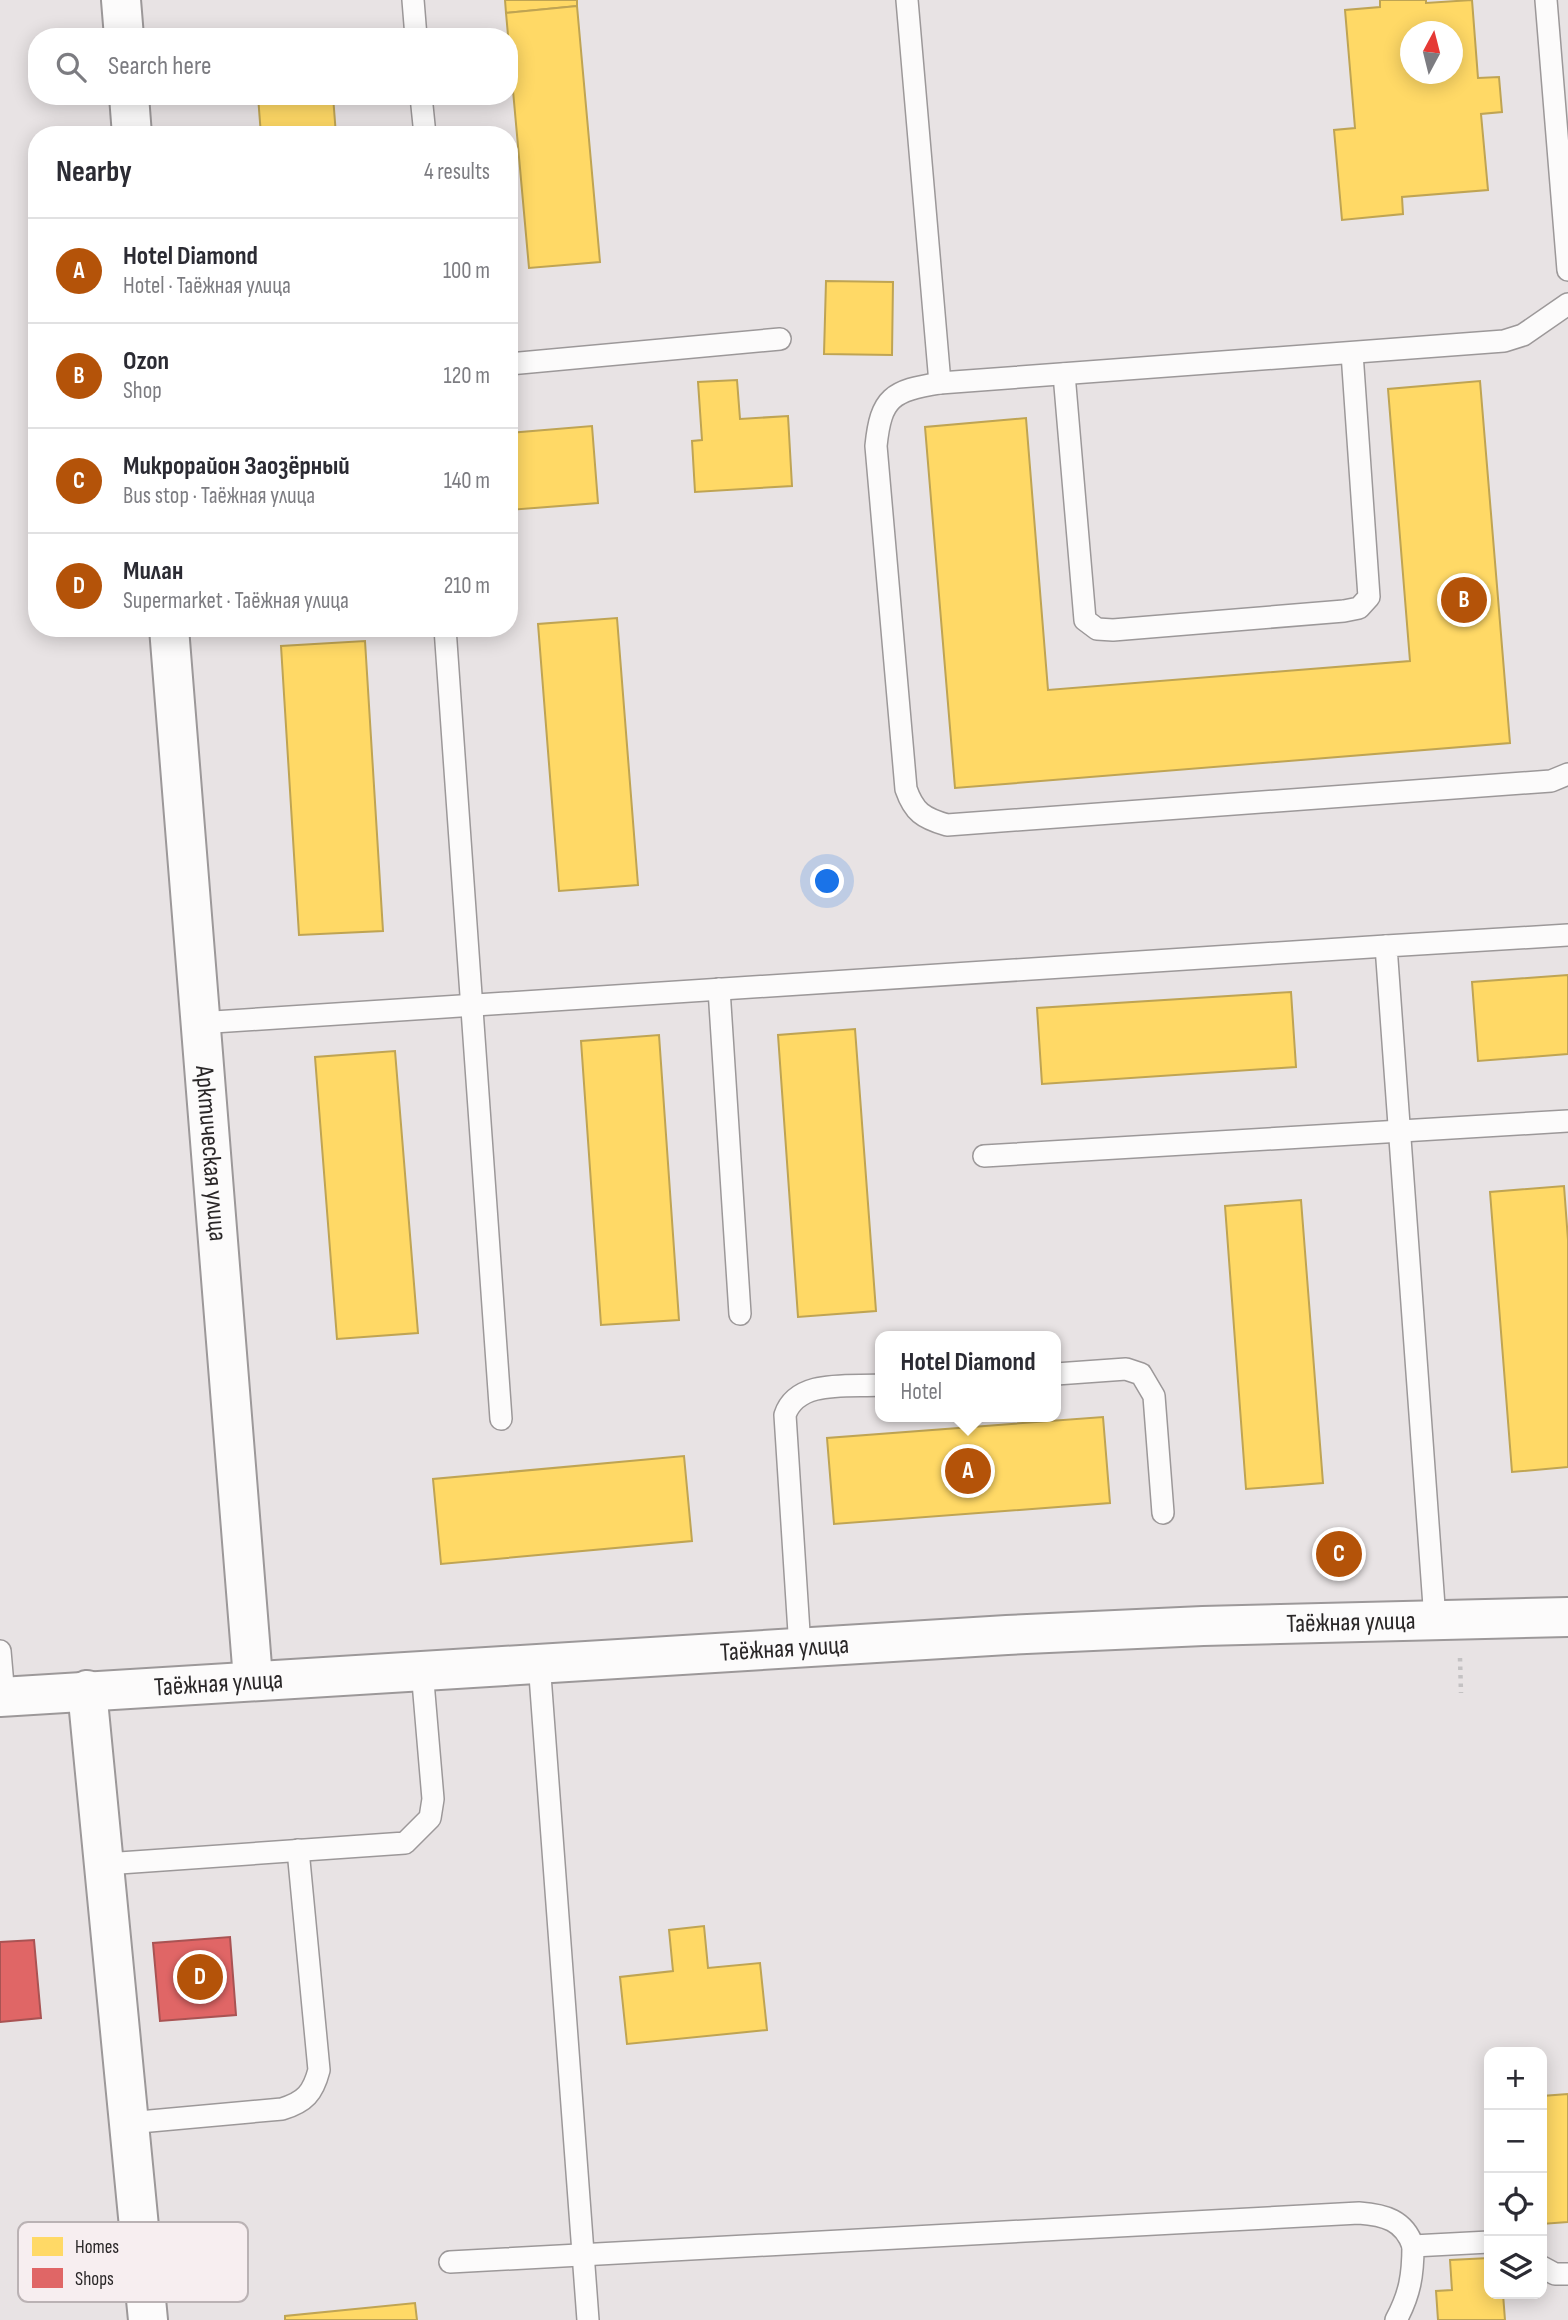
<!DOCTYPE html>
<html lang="en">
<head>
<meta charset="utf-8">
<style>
  body { margin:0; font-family:"Sofia Sans Condensed",sans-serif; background:#f7f7f7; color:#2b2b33 }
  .controls { position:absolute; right:21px; bottom:21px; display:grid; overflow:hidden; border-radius:14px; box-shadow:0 4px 18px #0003 }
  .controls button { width:63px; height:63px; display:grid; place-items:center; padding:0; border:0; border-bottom:2px solid #e1e1e2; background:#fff; color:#2b2b33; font:35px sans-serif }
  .compass { position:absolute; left:1400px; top:21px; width:63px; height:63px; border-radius:50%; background:#fff; box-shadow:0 4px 18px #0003; rotate:7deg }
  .you { position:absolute; left:828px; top:882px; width:24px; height:24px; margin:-18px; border:5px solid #fff; border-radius:50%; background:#1a73e8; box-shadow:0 0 0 10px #1a73e833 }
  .badge { display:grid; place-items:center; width:46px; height:46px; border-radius:50%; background:#b45309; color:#fff; font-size:23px; font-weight:700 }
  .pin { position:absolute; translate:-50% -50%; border:4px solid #fff; box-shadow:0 2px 7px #0006 }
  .popup { position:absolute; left:875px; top:1331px; width:186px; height:91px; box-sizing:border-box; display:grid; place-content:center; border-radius:14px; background:#fff; filter:drop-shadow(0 2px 5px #0005); font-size:23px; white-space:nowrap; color:#7c7c81 }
  .popup b { font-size:26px; color:#2b2b33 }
  .popup::after { content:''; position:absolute; left:50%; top:100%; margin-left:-14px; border:14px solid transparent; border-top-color:#fff }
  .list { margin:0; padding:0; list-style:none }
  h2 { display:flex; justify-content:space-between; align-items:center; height:91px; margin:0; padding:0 28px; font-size:30px }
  h2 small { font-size:23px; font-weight:400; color:#7c7c81 }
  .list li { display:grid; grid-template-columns:46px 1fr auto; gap:21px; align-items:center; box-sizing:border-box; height:105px; padding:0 28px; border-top:2px solid #e1e1e2 }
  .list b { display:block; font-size:26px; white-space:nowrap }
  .list p { margin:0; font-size:23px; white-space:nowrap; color:#7c7c81 }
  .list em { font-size:23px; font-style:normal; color:#7c7c81 }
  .icon { flex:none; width:38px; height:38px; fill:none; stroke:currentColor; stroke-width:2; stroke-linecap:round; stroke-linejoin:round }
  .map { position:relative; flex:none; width:1568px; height:2320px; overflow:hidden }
  .search { position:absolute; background:#fff; box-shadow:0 4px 18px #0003; left:28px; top:28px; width:490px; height:77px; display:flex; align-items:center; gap:18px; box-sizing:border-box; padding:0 24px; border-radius:28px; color:#7c7c81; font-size:26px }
  .panel { position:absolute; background:#fff; box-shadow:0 4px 18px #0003; left:28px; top:126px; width:490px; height:511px; border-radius:28px }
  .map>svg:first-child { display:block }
  .homes { fill:#ffd966; stroke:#bfa453; stroke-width:2; fill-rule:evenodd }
  .shops { fill:#e06666; stroke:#a95353; stroke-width:2 }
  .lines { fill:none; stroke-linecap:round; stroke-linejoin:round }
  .lane-casing { stroke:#9c9899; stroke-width:24 }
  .street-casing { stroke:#9c9899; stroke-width:42 }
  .secondary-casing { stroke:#9c9899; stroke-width:42 }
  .path { stroke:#c4c2c3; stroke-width:4.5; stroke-dasharray:3.5 5; stroke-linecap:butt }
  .lane { stroke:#fcfbfb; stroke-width:21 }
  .street { stroke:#fcfbfb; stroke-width:38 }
  .secondary { stroke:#fcfbfb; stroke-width:38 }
  .labels { text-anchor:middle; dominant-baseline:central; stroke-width:7; stroke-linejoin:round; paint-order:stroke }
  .street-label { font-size:26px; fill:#2a2728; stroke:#f7eef0 }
  .key { fill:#f7eef0; stroke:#bab2b4; stroke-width:2 }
  .key-label { font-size:19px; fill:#2a2728 }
</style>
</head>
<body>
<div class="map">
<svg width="1568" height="2320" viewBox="0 0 1568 2320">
  <rect width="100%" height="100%" fill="#e8e3e4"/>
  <g class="homes">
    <polygon points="505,0 577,0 577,6 506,13"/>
    <path d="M1380 0H1426V3L1472 0 1478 78 1499 77 1502 112 1481 114 1488 190 1402 197 1403 214 1342 220 1334 130 1355 128 1345 10 1380 7ZM1410 32H1452V74H1410Z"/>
    <polygon points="577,6 600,262 529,268 506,13"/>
    <polygon points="258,96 333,96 336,135 261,135"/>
    <polygon points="826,281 893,282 892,355 824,354"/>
    <polygon points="737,380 740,419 788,416 792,486 695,492 692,441 702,440 698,382"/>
    <polygon points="1480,381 1510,743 955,788 925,427 1026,418 1048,690 1410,661 1388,389"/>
    <polygon points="592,426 598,503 509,510 509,433"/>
    <polygon points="617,618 638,885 559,891 538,624"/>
    <polygon points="365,641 383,931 299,935 281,646"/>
    <polygon points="1568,975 1568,1054 1478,1061 1472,982"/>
    <polygon points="1291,992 1296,1067 1042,1084 1037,1008"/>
    <polygon points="855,1029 876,1311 798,1317 778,1035"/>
    <polygon points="659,1035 679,1320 601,1325 581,1041"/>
    <polygon points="395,1051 418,1333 337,1339 315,1057"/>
    <polygon points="1564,1186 1568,1240 1568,1467 1512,1472 1490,1192"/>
    <polygon points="1301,1200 1323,1483 1246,1489 1225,1206"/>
    <polygon points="1103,1417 1110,1503 834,1524 827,1438"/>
    <polygon points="684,1456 692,1541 441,1564 433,1479"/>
    <polygon points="704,1926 708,1968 760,1963 767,2030 627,2044 620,1977 673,1971 669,1930"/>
    <polygon points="1568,2094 1568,2222 1542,2224 1542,2096"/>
    <polygon points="1489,2258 1489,2294 1503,2294 1505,2320 1438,2320 1436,2291 1452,2290 1450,2260"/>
    <polygon points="415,2303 417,2320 285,2320 285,2316"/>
  </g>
  <g class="shops">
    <polygon points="230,1937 236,2015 160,2021 153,1943"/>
    <polygon points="34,1940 41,2018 0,2022 0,1942"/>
  </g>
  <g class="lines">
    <g class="lane-casing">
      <g id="lane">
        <polyline points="413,0 416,37"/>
        <path d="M907 0 940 383C892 391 881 397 876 446L906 789C914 812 923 818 947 825L1551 781 1568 774"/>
        <polyline points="1546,0 1568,270"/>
        <polyline points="421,96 425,135"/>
        <polyline points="509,364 780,339"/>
        <polyline points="1064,374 1085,620 1097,629 1113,630 1344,611 1359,608 1369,597 1352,353"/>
        <polyline points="940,383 1504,341 1523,335 1568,304"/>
        <polyline points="445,628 501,1419"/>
        <polyline points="719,989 740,1314"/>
        <polyline points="198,1023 1386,946"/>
        <polyline points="984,1156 1568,1121"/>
        <polyline points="1056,1374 1126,1369 1141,1374 1154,1396 1163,1513"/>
        <polyline points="1435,1620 1386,946 1568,935"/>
        <path d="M800 1648 785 1415C797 1379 848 1387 880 1385"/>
        <polyline points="0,1651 4,1697"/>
        <polyline points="539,1662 588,2320"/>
        <polyline points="105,1864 405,1843 430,1818 433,1799 422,1670"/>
        <path d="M128 2123 282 2109C305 2102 313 2093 319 2070L298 1850"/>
        <path d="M450 2262 1359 2213C1385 2215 1404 2220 1413 2246"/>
        <polyline points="1542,2267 1555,2274 1568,2274"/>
        <path d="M1396 2320C1410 2294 1413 2275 1413 2246L1489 2242"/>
      </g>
    </g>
    <g class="street-casing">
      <g id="street">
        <polyline points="121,0 124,37"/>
        <polyline points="129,96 132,135"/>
        <path id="s1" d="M169 628 253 1679"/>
        <polyline points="87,1690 148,2320"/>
      </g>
    </g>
    <g class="secondary-casing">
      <g id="secondary">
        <path id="s2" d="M0 1697 1007 1635 1203 1626 1568 1617"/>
      </g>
    </g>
    <polyline class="path" points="1460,1658 1461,1693"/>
    <use href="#lane" class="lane"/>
    <use href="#street" class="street"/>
    <use href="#secondary" class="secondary"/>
  </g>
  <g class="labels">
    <g class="street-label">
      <text stroke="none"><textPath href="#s1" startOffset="527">Арктическая улица</textPath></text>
      <text stroke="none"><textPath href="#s2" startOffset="1353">Таёжная улица</textPath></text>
      <text stroke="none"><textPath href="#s2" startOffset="786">Таёжная улица</textPath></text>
      <text stroke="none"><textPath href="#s2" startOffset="219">Таёжная улица</textPath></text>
    </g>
  </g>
  <rect x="18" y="2222" width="230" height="80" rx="10" class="key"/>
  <rect x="32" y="2237" width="31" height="19" fill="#ffd966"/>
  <rect x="32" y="2268" width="31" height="20" fill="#e06666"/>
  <g class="key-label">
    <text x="75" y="2253">Homes</text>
    <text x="75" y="2285">Shops</text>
  </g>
</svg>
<div class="controls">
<button>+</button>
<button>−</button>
<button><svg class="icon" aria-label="locate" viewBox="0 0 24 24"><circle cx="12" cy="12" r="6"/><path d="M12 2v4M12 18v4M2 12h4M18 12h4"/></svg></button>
<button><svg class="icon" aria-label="layers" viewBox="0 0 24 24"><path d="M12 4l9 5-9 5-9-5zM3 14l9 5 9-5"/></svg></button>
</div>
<svg class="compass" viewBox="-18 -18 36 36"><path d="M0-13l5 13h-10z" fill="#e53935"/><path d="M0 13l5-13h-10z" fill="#7c7c81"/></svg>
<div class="you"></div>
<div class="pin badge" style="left:968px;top:1471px">A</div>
<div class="popup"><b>Hotel Diamond</b>Hotel</div>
<div class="pin badge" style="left:1464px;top:600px">B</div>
<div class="pin badge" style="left:1339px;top:1554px">C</div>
<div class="pin badge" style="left:200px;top:1977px">D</div>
<div class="search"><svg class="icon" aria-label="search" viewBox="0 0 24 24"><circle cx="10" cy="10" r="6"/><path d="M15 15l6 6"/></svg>Search here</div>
<section class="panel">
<h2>Nearby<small>4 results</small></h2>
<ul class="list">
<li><span class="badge">A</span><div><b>Hotel Diamond</b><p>Hotel · Таёжная улица</p></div><em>100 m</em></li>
<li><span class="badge">B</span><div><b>Ozon</b><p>Shop</p></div><em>120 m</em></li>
<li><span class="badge">C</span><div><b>Микрорайон Заозёрный</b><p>Bus stop · Таёжная улица</p></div><em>140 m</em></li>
<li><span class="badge">D</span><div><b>Милан</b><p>Supermarket · Таёжная улица</p></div><em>210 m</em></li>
</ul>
</section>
</div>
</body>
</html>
